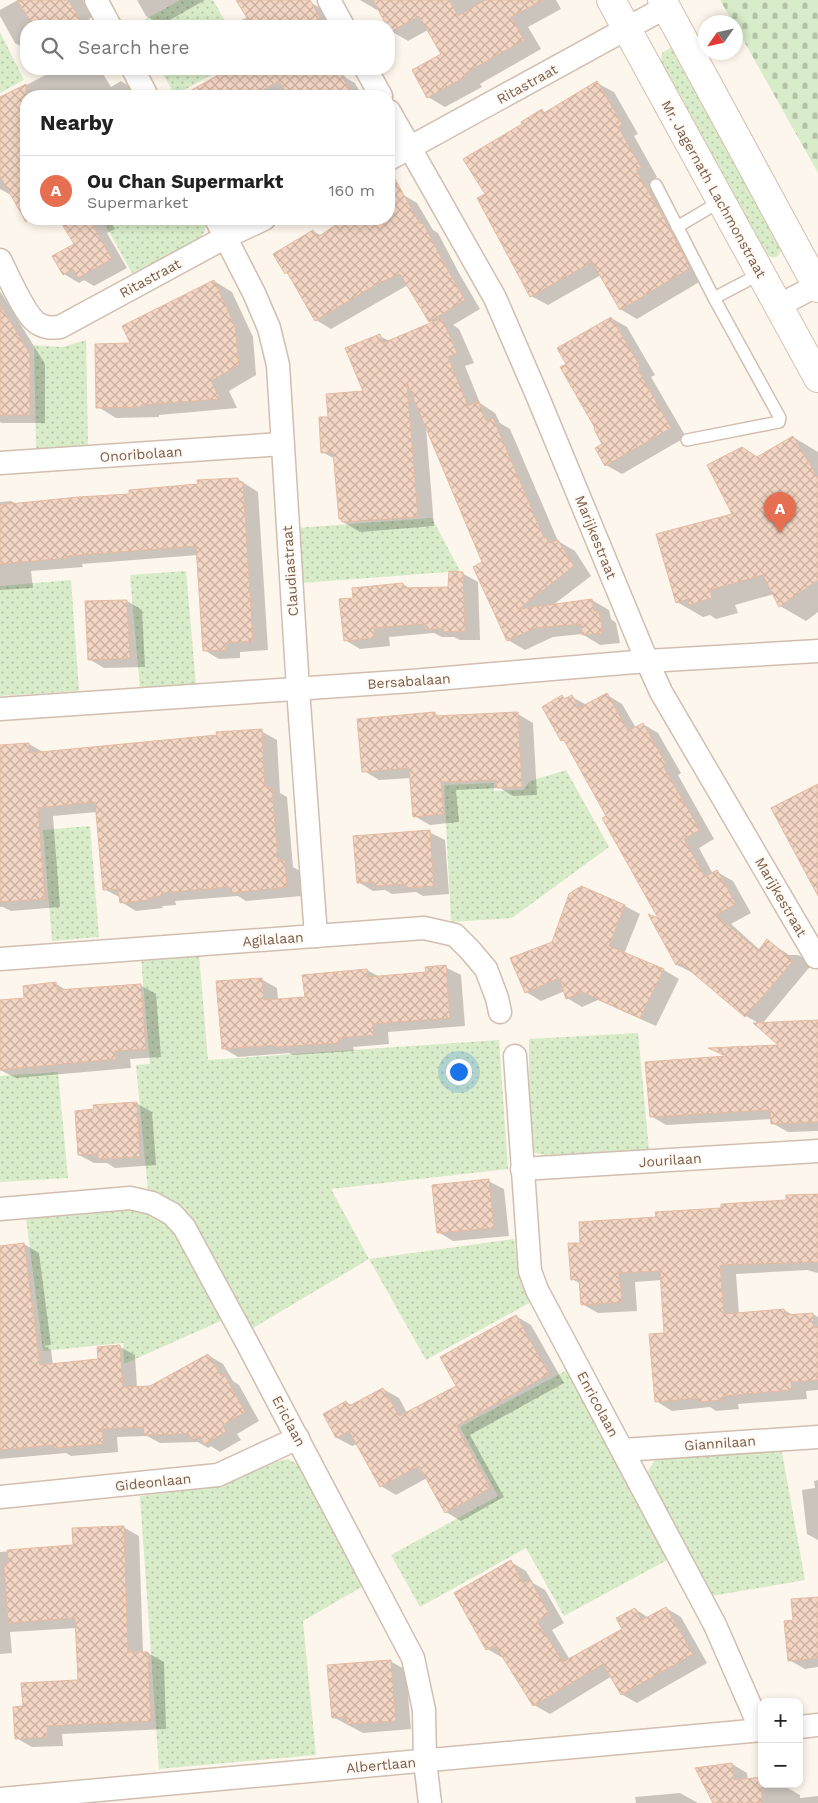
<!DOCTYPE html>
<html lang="en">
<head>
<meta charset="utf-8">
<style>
  body { margin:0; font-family:"Work Sans",sans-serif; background:#f2f2f2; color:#222 }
  .controls { position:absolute; right:15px; bottom:15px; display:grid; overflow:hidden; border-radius:10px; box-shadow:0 2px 8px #0003 }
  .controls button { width:45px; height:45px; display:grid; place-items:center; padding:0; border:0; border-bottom:1px solid #e0e0e0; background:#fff; color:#222; font:25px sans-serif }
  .compass { position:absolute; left:698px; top:15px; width:45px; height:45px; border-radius:50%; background:#fff; box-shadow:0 2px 8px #0003; rotate:236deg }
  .you { position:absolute; left:458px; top:1071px; width:18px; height:18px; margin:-12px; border:4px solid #fff; border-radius:50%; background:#1a73e8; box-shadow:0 0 0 8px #1a73e833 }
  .badge { display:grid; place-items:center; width:32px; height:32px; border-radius:50%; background:#e76f51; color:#fff; font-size:16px; font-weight:700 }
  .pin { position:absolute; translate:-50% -41px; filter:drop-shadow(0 1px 2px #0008) }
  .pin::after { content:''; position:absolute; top:26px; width:18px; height:15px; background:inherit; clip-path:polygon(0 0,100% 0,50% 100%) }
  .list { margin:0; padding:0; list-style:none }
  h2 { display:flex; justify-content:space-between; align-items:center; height:65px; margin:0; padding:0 20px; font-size:21px }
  h2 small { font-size:16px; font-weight:400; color:#767676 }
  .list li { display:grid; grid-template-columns:32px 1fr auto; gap:15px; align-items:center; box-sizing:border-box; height:70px; padding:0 20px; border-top:1px solid #e0e0e0 }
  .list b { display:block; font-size:19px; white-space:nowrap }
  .list p { margin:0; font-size:16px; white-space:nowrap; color:#767676 }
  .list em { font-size:16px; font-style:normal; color:#767676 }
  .icon { flex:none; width:28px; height:28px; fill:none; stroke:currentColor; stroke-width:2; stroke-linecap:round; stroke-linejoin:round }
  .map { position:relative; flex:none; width:818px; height:1803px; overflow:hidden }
  .search { position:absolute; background:#fff; box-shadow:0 2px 8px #0003; left:20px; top:20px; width:375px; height:55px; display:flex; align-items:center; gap:12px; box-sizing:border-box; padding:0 18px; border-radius:20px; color:#767676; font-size:19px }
  .panel { position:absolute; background:#fff; box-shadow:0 2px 8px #0003; left:20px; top:90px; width:375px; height:135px; border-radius:20px }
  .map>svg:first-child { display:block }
  .grass { fill:url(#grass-dots) }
  .cemetery { fill:url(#cemetery-stones) }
  .shadow { fill:#0003 }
  .building { fill:url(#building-cross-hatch); stroke:#e6bba3 }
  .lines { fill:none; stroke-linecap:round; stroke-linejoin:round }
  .lane-casing { stroke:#d1beb0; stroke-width:14 }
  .street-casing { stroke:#d1beb0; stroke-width:25 }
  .secondary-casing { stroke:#d6c0b0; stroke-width:30 }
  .lane { stroke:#fff; stroke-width:11 }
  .street { stroke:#fff; stroke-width:22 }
  .secondary { stroke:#fff; stroke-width:28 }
  .labels { text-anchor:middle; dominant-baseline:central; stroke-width:4; stroke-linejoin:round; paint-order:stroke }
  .street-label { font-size:14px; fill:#7a5c4d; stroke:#fffaf3 }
</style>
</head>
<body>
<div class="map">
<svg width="818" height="1803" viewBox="0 0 818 1803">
  <defs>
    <pattern id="grass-dots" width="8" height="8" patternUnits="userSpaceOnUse" patternTransform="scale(1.25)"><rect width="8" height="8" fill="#d8ecc9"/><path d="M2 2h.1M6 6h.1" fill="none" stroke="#b4c2a5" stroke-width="1.8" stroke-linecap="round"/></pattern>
    <pattern id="cemetery-stones" width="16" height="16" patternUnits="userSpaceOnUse" patternTransform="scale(1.25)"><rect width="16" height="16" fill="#d8ecc9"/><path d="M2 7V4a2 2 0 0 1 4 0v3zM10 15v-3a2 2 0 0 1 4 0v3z" fill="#b4c2a5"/></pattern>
    <pattern id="building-cross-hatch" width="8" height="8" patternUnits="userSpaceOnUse" patternTransform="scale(1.25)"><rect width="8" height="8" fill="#f3d5c3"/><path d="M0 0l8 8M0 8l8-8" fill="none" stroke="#cab0a1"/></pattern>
  </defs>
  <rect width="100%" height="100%" fill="#fdf6ec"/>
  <g class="grass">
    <polygon points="180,0 213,0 228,26 136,26 135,25"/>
    <polygon points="0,32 24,80 0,93"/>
    <path d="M670 48 675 51 782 249C778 258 774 260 766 254L663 70 661 60 662 53Z"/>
    <polygon points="160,69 222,69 175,95"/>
    <path d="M102 219H205C207 230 203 236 195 244L132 273Z"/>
    <polygon points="86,340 88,448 36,450 34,345 62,347"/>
    <polygon points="432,518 460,571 302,583 296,528"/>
    <polygon points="186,571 196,684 140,689 130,575"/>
    <polygon points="71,580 79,691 0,696 0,586"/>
    <polygon points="566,770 609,847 512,918 451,922 444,785 494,783 494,791 523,790 530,781"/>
    <polygon points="90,826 99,937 52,941 43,830"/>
    <polygon points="199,954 208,1060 499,1040 508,1169 331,1189 369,1259 514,1239 519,1272 531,1302 426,1360 369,1259 250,1330 148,1191 136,1065 150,1064 141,958"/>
    <polygon points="638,1033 649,1150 545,1155 535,1153 529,1146 529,1039"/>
    <polygon points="58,1072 68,1178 0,1182 0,1076"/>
    <path d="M122 1208C143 1211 160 1216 175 1231L223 1320 124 1364 123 1343 43 1351 26 1218Z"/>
    <polygon points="567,1370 669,1559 564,1616 526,1548 420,1607 391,1555 498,1496 460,1427"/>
    <polygon points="781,1447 805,1580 712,1596 647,1472 656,1459"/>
    <polygon points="288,1459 300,1466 365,1585 303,1621 316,1755 159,1769 140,1496 216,1487 271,1463"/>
  </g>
  <polygon class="cemetery" points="720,0 818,0 818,173 736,27 736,22 733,22"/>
  <g class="shadow">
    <polygon points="18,0 83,0 92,17 89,19 93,26 26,26 26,49 15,43 0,16 0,10"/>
    <polygon points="137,0 205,0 161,25 146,16"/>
    <polygon points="238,0 303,0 310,2 325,11 334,26 234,26 233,24 248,17"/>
    <polygon points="360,0 556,0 561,9 528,27 541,49 480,84 482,87 445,107 428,97 442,55 428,30 408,41 391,31 379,8 377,10"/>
    <polygon points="54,69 100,69 111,87 121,81 136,90 140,96 26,96 26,218 11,195 0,189 0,99 55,70"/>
    <polygon points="231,69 339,69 346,78 355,83 362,96 289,96 288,93 282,96 203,96 198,88"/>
    <polygon points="597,83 614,92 638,134 634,136 657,177 652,180 684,234 706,278 637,319 620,309 601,275 548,305 531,296 486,194 524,124 542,111 546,113"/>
    <polygon points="402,194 417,203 433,230 438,233 459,273 480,309 453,325 459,329 474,363 465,366 480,403 495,413 500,423 510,429 558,541 575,551 591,576 553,605 592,600 609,610 611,619 616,623 620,643 600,645 582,634 553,637 525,650 508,640 484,562 426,427 434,526 360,532 343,522 335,459 322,452 330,418 365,393 379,336 390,341 434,323 430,321 408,285 331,329 316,320 290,275 286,273 313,231 322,236 348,219 389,219 389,201"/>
    <polygon points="28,219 51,219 40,225"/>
    <polygon points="61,219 109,219 115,229 107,233 127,268 94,286 84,280 79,283 64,274 75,245"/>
    <polygon points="214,281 232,292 253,337 256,375 229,391 237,408 159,415 159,417 116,418 98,407"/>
    <polygon points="0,291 45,364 45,423 2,423 0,422"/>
    <polygon points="611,318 627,327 655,375 651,377 686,437 622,474 606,465 604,444 567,364"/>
    <polygon points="793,437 818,452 818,612 806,621 780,606 774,594 735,605 738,613 716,619 710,615 703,617 677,602 734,514 758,458"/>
    <polygon points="238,479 258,492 268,650 240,652 240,658 219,659 204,650 198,555 82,564 83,567 31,571 33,588 0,590 0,502 11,501 17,504 131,495"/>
    <polygon points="462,573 478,582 480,640 460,640 454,637 442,637 434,633 389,637 390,646 360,649 345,640 354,599 403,584 411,589 449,588"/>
    <polygon points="127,601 142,610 145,667 104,668 89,659"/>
    <polygon points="607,695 622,704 636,728 643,724 658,733 681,773 678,775 714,839 699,848 713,874 717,872 733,881 751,913 731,924 760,950 768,941 789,955 798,955 813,963 762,1024 818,1021 818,1131 788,1132 772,1123 772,1119 666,1125 651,1116 727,1057 712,1049 781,1046 760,1024 746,1016 694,973 693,973 677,965 651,916 661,921 608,816 567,743 562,740 562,697 566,699 572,697 587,705"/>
    <polygon points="434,713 441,717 518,714 533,723 537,795 513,796 500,788 456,790 459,822 430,825 414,816 411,778 379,780 364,771"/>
    <polygon points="261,731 277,740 280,793 287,797 293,867 300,871 302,896 246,901 238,896 175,901 176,905 162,906 163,908 136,911 121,902 121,898 104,889 97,812 53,816 60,907 11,911 3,907 0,907 0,746 29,744 45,753"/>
    <polygon points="429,832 445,840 449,894 423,896 416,892 392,894 385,890 373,891 358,882"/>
    <polygon points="581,888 625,906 640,914 624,954 664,970 679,979 656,1026 598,1000 582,1007 567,998 565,991 541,1001 526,992"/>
    <polygon points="445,967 461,975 465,1026 388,1032 389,1044 353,1047 354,1051 293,1055 289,1053 238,1057 223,1048 261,979 277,988 278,1000 306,998 304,976 367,970 380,977 427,973"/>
    <polygon points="56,984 68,991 140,985 156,994 161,1057 130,1059 131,1068 16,1078 0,1070 0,1002 26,999"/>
    <polygon points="136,1103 152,1112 156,1165 115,1168 107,1163 94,1163 79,1155"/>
    <polygon points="488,1181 504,1189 509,1236 453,1241 438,1232"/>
    <polygon points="818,1195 818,1273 807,1270 736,1274 739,1314 784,1310 793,1315 813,1314 818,1317 818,1390 806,1391 807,1399 738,1404 739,1409 716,1411 710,1407 672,1411 656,1401 666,1334 662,1280 635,1282 637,1311 598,1313 582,1304 581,1284 572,1279 582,1244 657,1218 787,1202"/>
    <polygon points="24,1244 39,1253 51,1345 44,1346 51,1350 53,1365 100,1360 120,1347 135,1355 137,1388 150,1387 208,1355 223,1364 233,1381 239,1385 259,1421 237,1434 241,1440 220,1452 211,1446 208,1448 198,1442 160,1443 147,1436 117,1437 118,1452 71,1456 66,1453 0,1459 0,1247"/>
    <polygon points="516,1316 531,1325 564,1383 470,1435 504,1497 461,1521 446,1512 427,1478 396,1495 381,1486 358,1444 352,1446 337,1438 324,1415 346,1402 353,1406 383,1389 399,1398 407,1413 458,1386"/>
    <polygon points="818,1480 818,1540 807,1534 802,1490 815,1488 814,1481"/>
    <polygon points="123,1527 139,1536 143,1653 148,1653 164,1662 166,1729 62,1734 63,1746 32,1747 16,1738 24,1707 79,1681 77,1628 10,1632 12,1653 0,1654 0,1552 74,1546"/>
    <polygon points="511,1562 526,1571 533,1583 545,1590 564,1623 552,1630 570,1660 624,1629 635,1609 649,1618 666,1608 681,1617 707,1663 637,1703 621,1694 612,1676 550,1714 534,1705 504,1657 503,1658 487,1649"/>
    <polygon points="818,1598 818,1667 805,1669 789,1660 794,1621"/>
    <polygon points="390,1661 406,1670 411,1729 363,1733 333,1717"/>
    <polygon points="732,1764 747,1773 748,1780 762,1784 773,1784 778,1787 784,1786 800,1795 800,1798 818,1796 818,1803 715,1803"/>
    <polygon points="680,1793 698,1803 636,1803 635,1797"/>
  </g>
  <g class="building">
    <polygon points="17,0 68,0 84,26 34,26"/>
    <polygon points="236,0 310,0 320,18 306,26 252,26"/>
    <polygon points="373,0 449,0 458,16 485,0 543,0 511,17 524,40 464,74 465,77 427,98 412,70 441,54 419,16 390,32"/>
    <polygon points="229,69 338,69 353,96 288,96 279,81 252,96 181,96"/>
    <polygon points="597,81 622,124 618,127 641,167 636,170 667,224 690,268 620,310 592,262 530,297 477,198 485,194 463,159 522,124 521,122 542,109 544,113"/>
    <polygon points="26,84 26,222 0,176 0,97"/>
    <polygon points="389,172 391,172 420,224 423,223 444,263 465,300 429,322 400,274 377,284 315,321 287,272 285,274 273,254 313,230 318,237 344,219 389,219"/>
    <polygon points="59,219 89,219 112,259 78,278 73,269 63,275 52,256 74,244"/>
    <polygon points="214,280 235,326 239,365 211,381 220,399 141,405 141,407 96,408 95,344 130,343 122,326"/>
    <polygon points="0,305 30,354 30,415 0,415"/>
    <polygon points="611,317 640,366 637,368 671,428 605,466 595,448 602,444 594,429 595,428 560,367 566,364 557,348"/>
    <polygon points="442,318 457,353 448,357 468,406 478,401 486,421 493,418 544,538 546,537 549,543 558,540 574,566 519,609 592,599 594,611 599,611 603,633 582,635 581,624 535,628 507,641 473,567 482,562 407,383 418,517 342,522 341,519 339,519 333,452 321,453 319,417 328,417 326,394 363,391 345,348 380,334 383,343"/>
    <polygon points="793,436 818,478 818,580 779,607 763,575 710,590 712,598 689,605 688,599 676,603 656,534 732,514 707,465 742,447 757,457"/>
    <polygon points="238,478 239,482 243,482 253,641 225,643 225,650 203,651 196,546 67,556 68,558 0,564 0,505 78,497 129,494 129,490 198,484 197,480"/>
    <polygon points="449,571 463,572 465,631 443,632 444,629 425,629 425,624 374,628 375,638 344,641 339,599 353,598 352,588 403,583 403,588 448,587"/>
    <polygon points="127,600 130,658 88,660 85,601"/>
    <polygon points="607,693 628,731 643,723 666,764 663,766 700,830 684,839 705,877 717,870 736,904 716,915 758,951 767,939 793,961 745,1017 681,963 676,965 648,914 658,918 602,818 606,816 564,740 561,741 542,707 562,695 564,699 572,695 579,708"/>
    <polygon points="435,712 435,716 518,712 522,787 497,788 496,780 441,782 444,814 413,817 409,768 362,772 357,719"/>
    <polygon points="262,729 265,787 272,787 278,861 285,860 287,887 230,893 229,887 161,893 161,896 148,898 148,900 120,903 118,889 103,890 95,802 38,808 45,899 0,902 0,745 29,743 30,753 217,735 216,732"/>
    <polygon points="818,784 818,896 771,808"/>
    <polygon points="430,830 434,886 406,888 406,884 375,886 374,882 357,883 353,836"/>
    <polygon points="581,886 625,905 609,946 664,969 640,1018 582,992 566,999 559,978 525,993 510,958 552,942 569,894"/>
    <polygon points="446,965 450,1018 373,1024 374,1035 338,1038 339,1043 276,1047 276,1045 222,1049 216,981 262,978 264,1000 305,997 302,975 367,969 368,977 426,972 425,967"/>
    <polygon points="56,982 57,990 141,984 146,1049 115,1051 116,1059 0,1070 0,1000 24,998 23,986"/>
    <polygon points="818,1020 818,1122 771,1124 770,1110 650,1117 645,1062 726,1056 708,1048 778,1045 753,1023"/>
    <polygon points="137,1102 140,1157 98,1159 98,1154 78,1155 75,1111 94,1109 93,1105"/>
    <polygon points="489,1179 494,1228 437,1233 432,1185"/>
    <polygon points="818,1194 818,1262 720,1265 724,1314 784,1309 785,1315 813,1313 814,1328 818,1327 818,1380 791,1382 792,1390 723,1396 723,1400 699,1402 698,1398 655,1402 649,1334 664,1333 660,1271 619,1273 622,1302 581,1305 579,1279 571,1280 568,1243 580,1243 579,1222 656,1217 655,1212 721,1208 721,1204 786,1200 786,1195"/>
    <polygon points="24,1243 40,1365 98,1359 97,1347 120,1345 123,1387 150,1386 208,1354 221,1376 224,1374 245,1412 223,1425 226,1432 204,1444 200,1436 192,1440 189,1434 144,1435 143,1427 102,1429 104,1444 54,1448 54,1445 0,1450 0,1246"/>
    <polygon points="516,1315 549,1374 456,1426 490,1488 445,1513 419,1466 380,1487 349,1431 336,1438 323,1414 346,1401 349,1406 383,1388 399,1416 456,1386 440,1357"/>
    <polygon points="124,1526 128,1652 148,1652 151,1721 47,1726 48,1737 15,1739 13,1707 23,1706 21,1683 78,1680 75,1618 8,1623 4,1564 8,1564 7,1550 73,1545 72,1528"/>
    <polygon points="511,1560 523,1583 530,1579 549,1614 537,1621 563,1662 622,1629 616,1618 635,1608 642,1620 666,1607 693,1654 621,1695 603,1664 533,1706 495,1645 486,1650 454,1593"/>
    <polygon points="818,1597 818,1658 788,1661 784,1621 793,1620 791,1599"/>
    <polygon points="391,1660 396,1721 347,1724 346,1717 332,1718 327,1665"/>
    <polygon points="732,1763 734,1780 762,1777 762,1803 713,1803 695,1768"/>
  </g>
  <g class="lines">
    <g class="lane-casing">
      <g id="lane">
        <polyline points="656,185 714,298"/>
        <polyline points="677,227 721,201"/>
        <polyline points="687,440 779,422 780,418 714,298 760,274"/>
      </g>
    </g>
    <g class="street-casing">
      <g id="street">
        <polyline points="96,0 110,26"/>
        <polyline points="329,0 343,26"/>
        <polyline points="133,69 147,96"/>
        <polyline points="366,69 381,96"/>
        <polyline points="389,111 495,298 537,395 647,661 661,692 816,957"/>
        <polyline points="389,159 666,7"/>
        <polyline points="216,219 254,293 269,328 278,365 298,689 316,936"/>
        <path d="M0 260C8 275 24 314 37 323 45 328 51 328 60 327L226 237 264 219"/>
        <polyline points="778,306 818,285"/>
        <polyline points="0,463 282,444"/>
        <polyline points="0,709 412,681 647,661 818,651"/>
        <polyline points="0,959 424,928 455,935 470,950 486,969 497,998 500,1012"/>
        <polyline points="515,1056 530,1271 537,1290 715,1625 761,1730"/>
        <polyline points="522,1169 818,1151"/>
        <polyline points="0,1209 130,1198 152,1203 172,1214 184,1227 246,1341 413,1658 424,1710 425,1761 430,1803"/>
        <polyline points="623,1450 818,1437"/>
        <polyline points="0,1497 218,1475 298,1438"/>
        <polyline points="799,1727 818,1725"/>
        <polyline points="0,1799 762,1730"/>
      </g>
    </g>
    <g class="secondary-casing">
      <g id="secondary">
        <polyline points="611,0 818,378"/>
        <polyline points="662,0 818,288"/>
      </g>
    </g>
    <use href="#lane" class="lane"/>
    <use href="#street" class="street"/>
    <use href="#secondary" class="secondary"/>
  </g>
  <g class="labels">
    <g class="street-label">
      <text transform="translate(527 84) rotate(-29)">Ritastraat</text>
      <text transform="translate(714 189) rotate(61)">Mr. Jagernath Lachmonstraat</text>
      <text transform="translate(150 278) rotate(-28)">Ritastraat</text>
      <text transform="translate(141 454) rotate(-4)">Onoribolaan</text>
      <text transform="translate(596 537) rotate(68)">Marijkestraat</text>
      <text transform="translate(290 571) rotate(-94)">Claudiastraat</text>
      <text transform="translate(409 681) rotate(-4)">Bersabalaan</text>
      <text transform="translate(781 897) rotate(60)">Marijkestraat</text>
      <text transform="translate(273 939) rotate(-4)">Agilalaan</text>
      <text transform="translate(670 1160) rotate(-4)">Jourilaan</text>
      <text transform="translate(598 1404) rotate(62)">Enricolaan</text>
      <text transform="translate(289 1421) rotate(62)">Ericlaan</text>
      <text transform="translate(720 1443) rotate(-4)">Giannilaan</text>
      <text transform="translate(153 1482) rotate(-6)">Gideonlaan</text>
      <text transform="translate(381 1765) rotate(-5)">Albertlaan</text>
    </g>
  </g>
</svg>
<div class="controls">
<button>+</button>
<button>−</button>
</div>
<svg class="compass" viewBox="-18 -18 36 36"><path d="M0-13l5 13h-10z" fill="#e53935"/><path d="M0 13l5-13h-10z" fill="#767676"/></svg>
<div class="you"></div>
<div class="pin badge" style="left:780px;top:533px">A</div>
<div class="search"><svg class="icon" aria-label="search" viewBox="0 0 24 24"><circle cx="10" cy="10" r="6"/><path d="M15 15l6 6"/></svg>Search here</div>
<section class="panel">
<h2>Nearby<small></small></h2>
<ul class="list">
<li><span class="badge">A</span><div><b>Ou Chan Supermarkt</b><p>Supermarket</p></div><em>160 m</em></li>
</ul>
</section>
</div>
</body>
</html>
